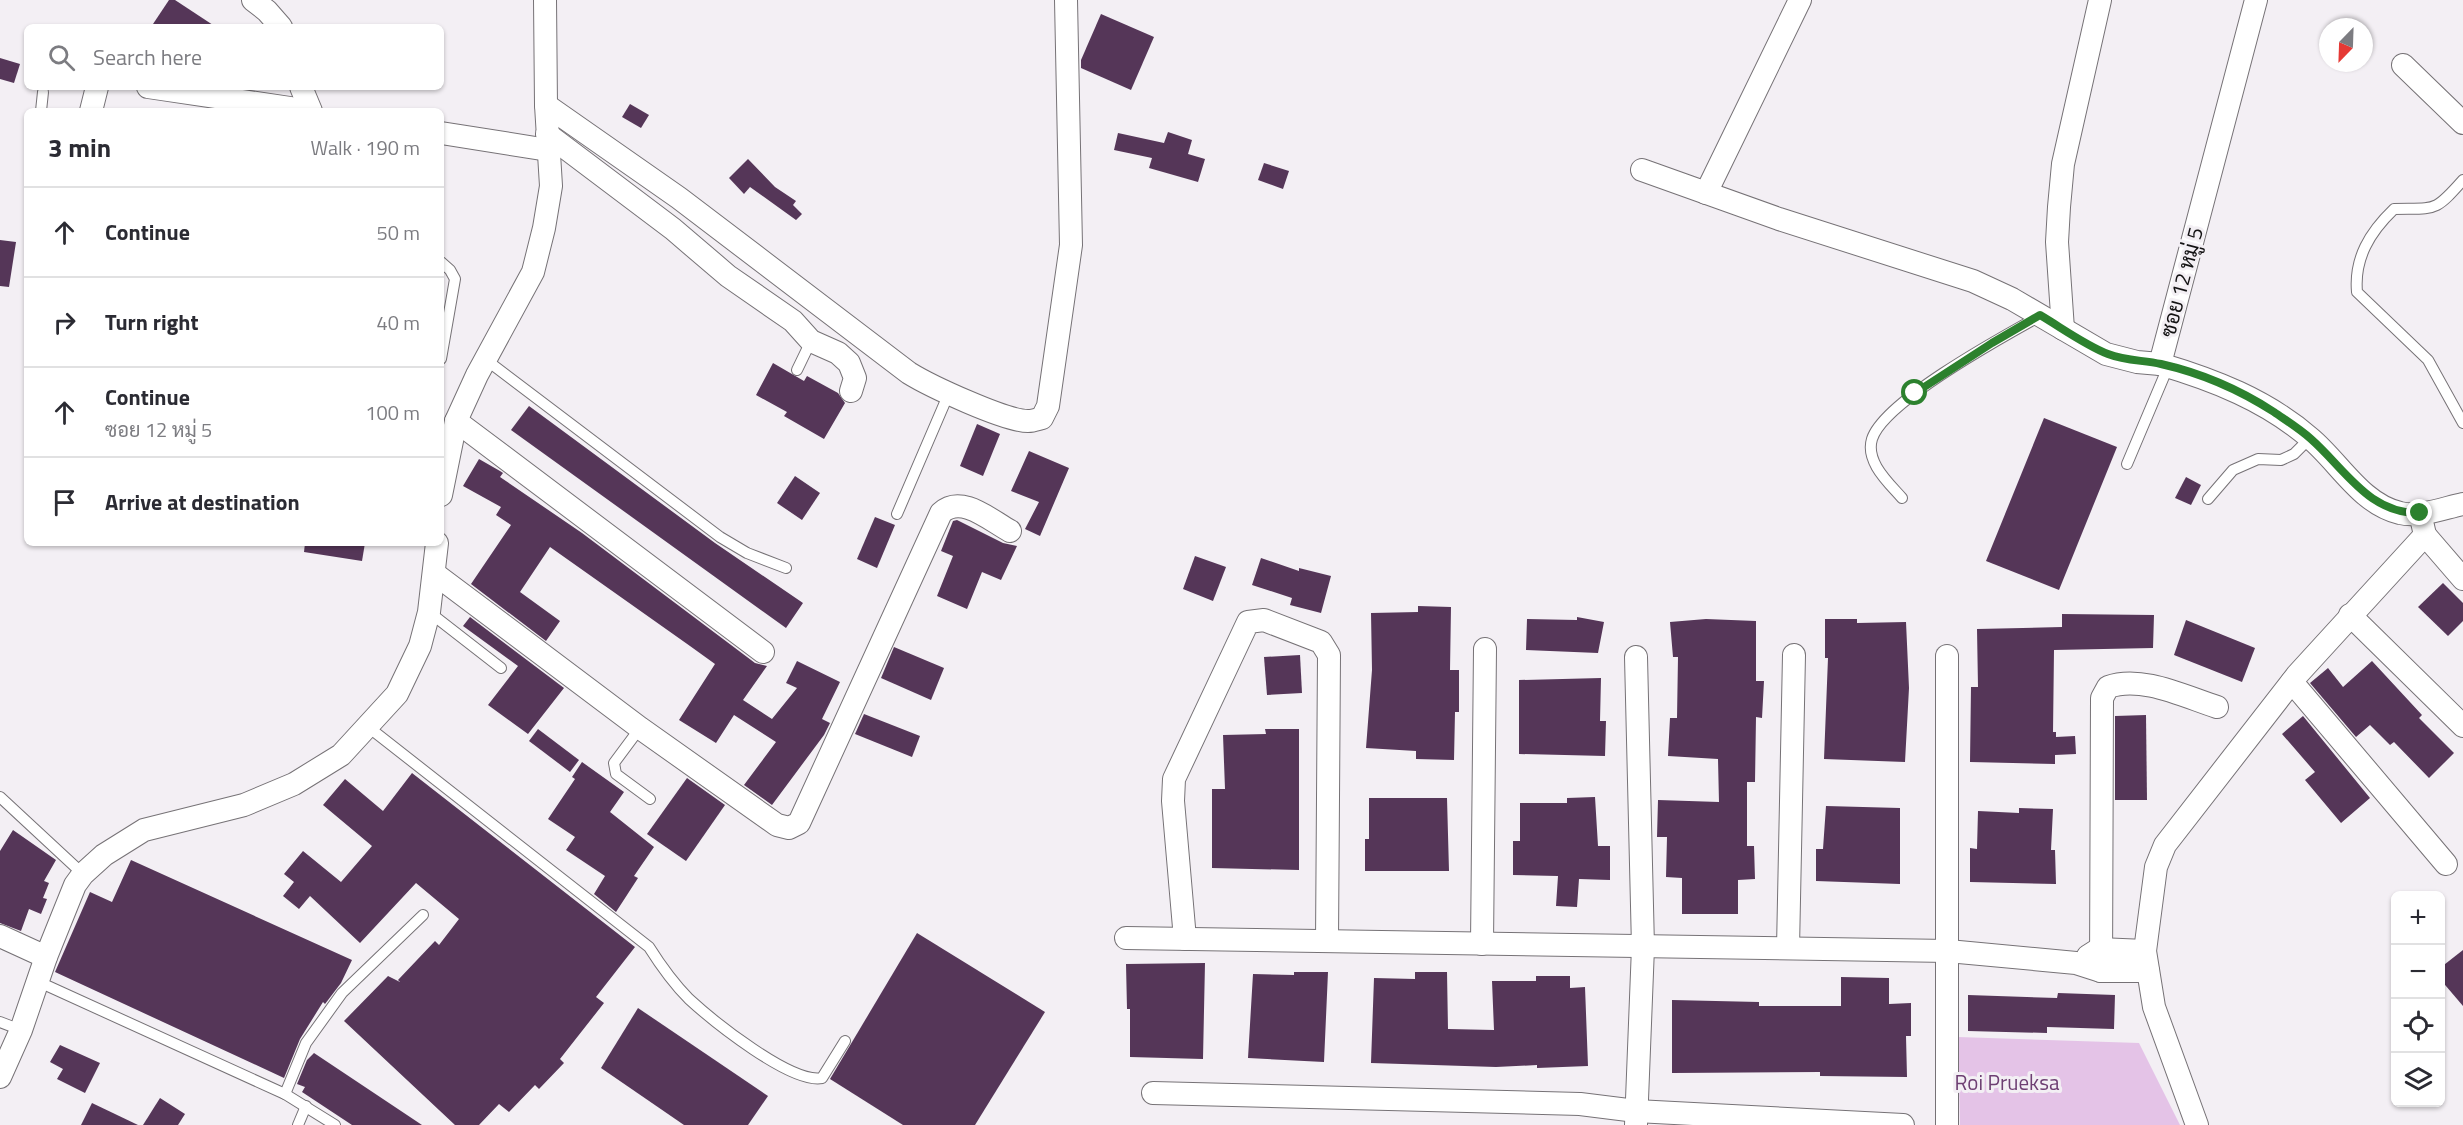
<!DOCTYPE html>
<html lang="en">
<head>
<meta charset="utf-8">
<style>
  body { margin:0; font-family:"Titillium Web",Sarabun,sans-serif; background:#f2f2f3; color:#2b2b33 }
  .controls { position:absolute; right:18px; bottom:18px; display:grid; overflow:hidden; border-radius:9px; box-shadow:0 2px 4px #0004 }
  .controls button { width:54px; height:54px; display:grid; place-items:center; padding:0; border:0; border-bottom:2px solid #e1e1e2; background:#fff; color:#2b2b33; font:30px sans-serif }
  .compass { position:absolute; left:2319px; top:18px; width:54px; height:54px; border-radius:50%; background:#fff; box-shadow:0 2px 4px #0004; rotate:203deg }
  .stop { position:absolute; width:18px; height:18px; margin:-14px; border:4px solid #2c812e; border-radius:50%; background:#fff }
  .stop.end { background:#2c812e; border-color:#fff; box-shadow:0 2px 6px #0008 }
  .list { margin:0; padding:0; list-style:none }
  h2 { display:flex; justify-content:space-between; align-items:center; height:78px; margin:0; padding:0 24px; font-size:26px }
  h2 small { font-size:20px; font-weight:400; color:#7c7c81 }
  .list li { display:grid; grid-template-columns:39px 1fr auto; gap:18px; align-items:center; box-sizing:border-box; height:90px; padding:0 24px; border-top:2px solid #e1e1e2 }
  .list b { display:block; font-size:22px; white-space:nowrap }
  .list p { margin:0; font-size:20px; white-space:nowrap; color:#7c7c81 }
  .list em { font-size:20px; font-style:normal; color:#7c7c81 }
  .icon { flex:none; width:33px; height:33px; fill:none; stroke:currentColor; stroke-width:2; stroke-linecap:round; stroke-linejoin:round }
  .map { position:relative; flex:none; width:2463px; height:1125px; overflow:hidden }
  .search { position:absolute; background:#fff; box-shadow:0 2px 4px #0004; left:24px; top:24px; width:420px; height:66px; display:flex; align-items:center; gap:15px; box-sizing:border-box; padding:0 21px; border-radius:9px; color:#7c7c81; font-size:22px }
  .panel { position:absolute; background:#fff; box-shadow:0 2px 4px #0004; left:24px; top:108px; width:420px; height:438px; border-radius:9px }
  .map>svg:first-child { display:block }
  .green { fill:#e4c3e7 }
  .building { fill:#553658 }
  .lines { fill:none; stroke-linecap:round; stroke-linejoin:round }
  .lane-casing { stroke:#767276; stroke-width:12 }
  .street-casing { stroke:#767276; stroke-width:24 }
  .lane { stroke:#fff; stroke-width:10 }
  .street { stroke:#fff; stroke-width:22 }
  .route { stroke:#2c812e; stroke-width:8 }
  .labels { text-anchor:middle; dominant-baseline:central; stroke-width:6; stroke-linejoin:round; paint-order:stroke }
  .street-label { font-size:21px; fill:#131213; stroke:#f3eff4 }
  .park-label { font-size:21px; fill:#6e3f73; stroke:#f3eff4 }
</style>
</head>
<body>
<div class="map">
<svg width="2463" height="1125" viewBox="0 0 2463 1125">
  <rect width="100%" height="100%" fill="#f3eff4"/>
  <polygon class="green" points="1958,1037 2139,1043 2180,1125 1960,1125"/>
  <g class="building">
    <polygon points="169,0 175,0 216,27 151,27"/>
    <polygon points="1101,14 1154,37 1131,90 1081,68 1081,60"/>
    <polygon points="0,58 20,64 14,83 0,79"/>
    <polygon points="630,104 649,115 641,128 622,117"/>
    <polygon points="1168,132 1192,140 1188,154 1205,159 1198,182 1149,168 1152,158 1114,150 1118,133 1164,143"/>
    <polygon points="748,159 775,187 796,201 793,205 802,214 796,220 750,187 744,194 729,178"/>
    <polygon points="1264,163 1289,171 1283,189 1258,180"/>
    <polygon points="0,240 16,242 9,287 0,286"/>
    <polygon points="773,363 804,381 807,376 838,393 845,403 824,439 784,416 787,412 756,395"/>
    <polygon points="529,406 715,543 803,603 786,628 511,430"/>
    <polygon points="2044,418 2117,447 2059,590 1986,561"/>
    <polygon points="977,424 1000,434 983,476 960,466"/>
    <polygon points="1029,451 1069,468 1040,536 1025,529 1039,502 1011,491"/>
    <polygon points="479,459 500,471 503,473 500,477 582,533 755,663 767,666 743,700 772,719 797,688 786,683 797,661 840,682 822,719 830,723 824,735 772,805 744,785 776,742 734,715 716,743 679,720 715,664 690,646 550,547 520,592 560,621 546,641 471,584 511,525 496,515 501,507 463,486"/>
    <polygon points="795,476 820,493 802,520 777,503"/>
    <polygon points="2186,477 2201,485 2191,505 2175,498"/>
    <polygon points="875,517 895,525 877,568 857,559"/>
    <polygon points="957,520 1003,543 1017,546 1001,580 982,572 967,609 937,596 953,556 941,551 953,521"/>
    <polygon points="305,543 365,543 362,561 304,552"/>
    <polygon points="1195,556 1226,567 1213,601 1183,589"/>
    <polygon points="1261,558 1299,571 1299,568 1331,576 1321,613 1290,605 1292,598 1252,585"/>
    <polygon points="2443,583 2463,603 2463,621 2448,636 2418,607"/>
    <polygon points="1418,606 1451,607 1450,670 1459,670 1459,712 1455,712 1454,760 1416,759 1416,751 1366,748 1372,670 1371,613 1418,612"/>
    <polygon points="2062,614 2154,615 2153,648 2054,650 2053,732 2056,732 2056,737 2075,736 2076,754 2055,755 2055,764 1970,762 1971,687 1978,687 1977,629 2062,627"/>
    <polygon points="470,617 564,688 528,734 488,705 518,666 463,626"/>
    <polygon points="1577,617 1604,622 1598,653 1526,650 1527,619 1577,620"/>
    <polygon points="1706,619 1756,621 1756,681 1764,681 1762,718 1756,717 1755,782 1747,782 1747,846 1754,846 1755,879 1738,880 1738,914 1682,914 1682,878 1666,877 1667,837 1657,837 1658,800 1719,802 1718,759 1668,756 1670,718 1677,718 1678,657 1673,657 1670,622"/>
    <polygon points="1825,619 1857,619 1857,623 1906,622 1909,688 1905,762 1824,759 1828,658 1825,658"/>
    <polygon points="2186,620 2255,648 2242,682 2174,655"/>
    <polygon points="894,647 944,668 931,700 881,678"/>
    <polygon points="1300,655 1302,693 1267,695 1264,657"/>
    <polygon points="2372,661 2422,715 2419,718 2454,753 2429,778 2394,742 2390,745 2370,725 2356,737 2310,683 2328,668 2343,687"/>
    <polygon points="1601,678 1600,721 1606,721 1605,756 1519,754 1519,680"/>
    <polygon points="864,714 920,736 912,757 855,734"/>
    <polygon points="2146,715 2147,800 2115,800 2115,716"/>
    <polygon points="2303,716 2370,798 2341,823 2305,780 2315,772 2282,734"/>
    <polygon points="538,729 579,760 570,772 529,741"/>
    <polygon points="1265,729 1299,729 1299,870 1212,868 1212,789 1225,789 1223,735 1266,734"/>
    <polygon points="582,762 624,792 610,812 654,847 634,876 638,878 616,912 594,894 605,876 566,850 575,837 548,819 575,779 572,777"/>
    <polygon points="412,773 635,947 596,997 604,1003 560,1059 564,1063 539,1089 535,1085 509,1112 499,1104 479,1125 455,1125 344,1021 388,976 400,982 398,980 435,941 439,945 459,919 416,883 360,943 310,896 299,909 283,896 294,882 284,874 303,851 341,882 372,846 323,805 345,779 383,811"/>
    <polygon points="687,778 725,805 686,861 647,834"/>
    <polygon points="1595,797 1598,846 1610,846 1610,880 1579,879 1577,907 1556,906 1558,876 1513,875 1513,841 1520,841 1520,803 1567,803 1567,798"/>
    <polygon points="1369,798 1447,798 1449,871 1365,871 1365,839 1369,839"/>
    <polygon points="1826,806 1900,808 1900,884 1816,881 1816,849 1823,849"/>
    <polygon points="2019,808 2053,809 2051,850 2055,850 2056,884 1970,882 1970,848 1977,849 1978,811 2019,813"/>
    <polygon points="13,830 56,860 44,881 49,883 43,898 47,899 41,914 29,909 21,931 0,923 0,851"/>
    <polygon points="131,860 352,960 341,983 325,1004 323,1002 300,1039 284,1078 55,972 90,892 112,902"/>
    <polygon points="917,933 1045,1012 975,1125 903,1125 830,1079"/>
    <polygon points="2463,950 2463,1006 2440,979 2440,968"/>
    <polygon points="1205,963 1203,1059 1130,1057 1130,1009 1127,1009 1126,964"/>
    <polygon points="1294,972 1328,972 1324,1062 1248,1058 1253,974 1294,975"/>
    <polygon points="1415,972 1447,972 1448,1029 1494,1030 1492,981 1536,981 1536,976 1570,976 1570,988 1585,987 1588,1066 1537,1068 1537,1065 1496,1067 1371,1063 1374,978 1415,979"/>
    <polygon points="1841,977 1889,978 1889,1004 1911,1003 1911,1036 1906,1036 1907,1077 1820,1076 1820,1072 1672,1073 1672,1000 1759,1002 1759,1006 1841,1006"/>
    <polygon points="2058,993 2115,995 2114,1029 2047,1027 2047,1033 1968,1031 1968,995 2057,998"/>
    <polygon points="638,1008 768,1096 748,1125 684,1125 601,1068"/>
    <polygon points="60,1045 100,1063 85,1093 57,1079 63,1069 50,1062"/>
    <polygon points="314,1053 422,1125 352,1125 302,1092 305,1087 297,1084 307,1060"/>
    <polygon points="160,1098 185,1114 178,1125 143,1125"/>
    <polygon points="92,1103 138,1125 81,1125"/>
  </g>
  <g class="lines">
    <g class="lane-casing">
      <g id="lane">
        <polyline points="41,111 43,92"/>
        <path d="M2463 180C2434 213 2436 208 2394 209 2370 232 2354 258 2357 292L2428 360 2463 423"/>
        <polyline points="441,262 450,270 455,279 441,359"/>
        <polyline points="485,359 720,537 747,553 786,568"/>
        <polyline points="797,370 811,341"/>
        <polyline points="2127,464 2168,367"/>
        <path d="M1902 498C1889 483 1865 462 1872 439 1884 401 2004 336 2040 316"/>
        <polyline points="2208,499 2233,470 2258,459 2281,460 2294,454 2310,438"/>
        <polyline points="897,514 949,393"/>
        <polyline points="429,612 501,668"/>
        <path d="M367 726 649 947C661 966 673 983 689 999 713 1021 791 1084 822 1078L845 1041"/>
        <polyline points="640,728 614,763 616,774 650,799"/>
        <polyline points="0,797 83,874"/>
        <polyline points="39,982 285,1094 335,1125"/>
        <polyline points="0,1022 21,1030"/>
        <polyline points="285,1094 306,1043 342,993 423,915"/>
        <polyline points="298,1125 306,1106"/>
      </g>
    </g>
    <g class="street-casing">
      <g id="street">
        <polyline points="253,0 267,11 281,27"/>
        <path d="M2256 0 2160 364C2214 380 2266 400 2310 438 2339 462 2361 504 2400 513 2419 518 2444 508 2463 504"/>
        <polyline points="2403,65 2463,123"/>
        <polyline points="148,87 310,111"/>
        <polyline points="301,87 311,111"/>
        <path d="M546 105 679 198 909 373C930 386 1005 421 1028 421 1033 421 1038 419 1042 418L1048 406 1071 245 1066 0"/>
        <polyline points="91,111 97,87"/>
        <polyline points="441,133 548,150"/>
        <polyline points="547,134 673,229 728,276 793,321 811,341 838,353 849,363 855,378 851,391"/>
        <polyline points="1642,170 1779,219 1973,281 2012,299 2106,354 2137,362 2160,364"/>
        <polyline points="1706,193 1800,0"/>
        <polyline points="2063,329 2057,242 2059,207 2063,164 2100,0"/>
        <polyline points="456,421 763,652"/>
        <polyline points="441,495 456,421 477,375 533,272 544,228 551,186 546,105 545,0"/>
        <polyline points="2425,535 2463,579"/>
        <path d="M435 574 640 728 777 825 789 828 799 823 941 513C961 494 990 520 1010 531"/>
        <polyline points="2350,615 2463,726"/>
        <polyline points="2292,682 2446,864"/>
        <polyline points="0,936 46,957"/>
        <polyline points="1126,938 1948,951 2076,963 2101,971 2148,971"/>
        <polyline points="1185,939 1173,801 1174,779 1248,622 1264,620 1321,642 1329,655 1327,941"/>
        <polyline points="1482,944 1485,649"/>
        <polyline points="1788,948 1794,655"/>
        <polyline points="2088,956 2099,949 2145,951"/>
        <path d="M2101 971 2102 698 2108 687C2141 675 2183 696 2217 707"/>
        <polyline points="0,1077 21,1030 46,957 75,885 83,874 104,855 144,830 244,805 294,784 341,755 397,694 420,646 429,612 437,543"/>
        <polyline points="1153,1093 1580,1104 1636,1111 1903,1125"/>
        <polyline points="1636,1125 1643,947 1636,657"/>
        <polyline points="1947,1125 1947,656"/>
        <polyline points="2197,1125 2154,1007 2145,951 2156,867 2165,845 2297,675 2425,535 2420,513"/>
      </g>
    </g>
    <use href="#lane" class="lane"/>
    <use href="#street" class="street"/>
  </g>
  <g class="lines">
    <path class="route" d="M1915 393 1992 343 2040 315C2062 328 2085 345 2108 354 2126 361 2143 360 2161 364 2201 373 2240 390 2274 412 2287 421 2300 429 2311 439 2346 470 2369 514 2420 513"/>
  </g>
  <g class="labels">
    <g class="street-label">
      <text transform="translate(2181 282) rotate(-75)">ซอย 12 หมู่ 5</text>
    </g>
    <g class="park-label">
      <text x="2007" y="1082">Roi Prueksa</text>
    </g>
  </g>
</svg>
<div class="controls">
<button>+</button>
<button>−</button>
<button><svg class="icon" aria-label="locate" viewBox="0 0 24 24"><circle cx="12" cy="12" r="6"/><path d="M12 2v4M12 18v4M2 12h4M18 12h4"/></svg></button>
<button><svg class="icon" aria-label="layers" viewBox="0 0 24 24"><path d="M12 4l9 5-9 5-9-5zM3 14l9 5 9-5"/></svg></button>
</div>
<svg class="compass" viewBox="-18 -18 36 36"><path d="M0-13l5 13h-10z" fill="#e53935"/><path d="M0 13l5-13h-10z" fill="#7c7c81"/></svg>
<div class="stop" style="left:1915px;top:393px"></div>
<div class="stop end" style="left:2420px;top:513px"></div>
<div class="search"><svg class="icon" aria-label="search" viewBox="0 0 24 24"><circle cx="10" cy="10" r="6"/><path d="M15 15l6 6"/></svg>Search here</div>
<section class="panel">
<h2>3 min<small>Walk · 190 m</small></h2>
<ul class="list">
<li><svg class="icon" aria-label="ahead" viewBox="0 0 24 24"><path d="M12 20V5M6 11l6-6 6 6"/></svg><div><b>Continue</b></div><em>50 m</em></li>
<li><svg class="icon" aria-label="right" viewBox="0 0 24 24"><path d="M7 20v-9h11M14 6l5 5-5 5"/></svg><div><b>Turn right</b></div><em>40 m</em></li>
<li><svg class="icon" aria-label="ahead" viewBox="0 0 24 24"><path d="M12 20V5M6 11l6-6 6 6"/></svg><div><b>Continue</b><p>ซอย 12 หมู่ 5</p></div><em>100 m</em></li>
<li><svg class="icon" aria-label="arrive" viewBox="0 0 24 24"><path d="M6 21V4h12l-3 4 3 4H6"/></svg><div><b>Arrive at destination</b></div></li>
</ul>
</section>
</div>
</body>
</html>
